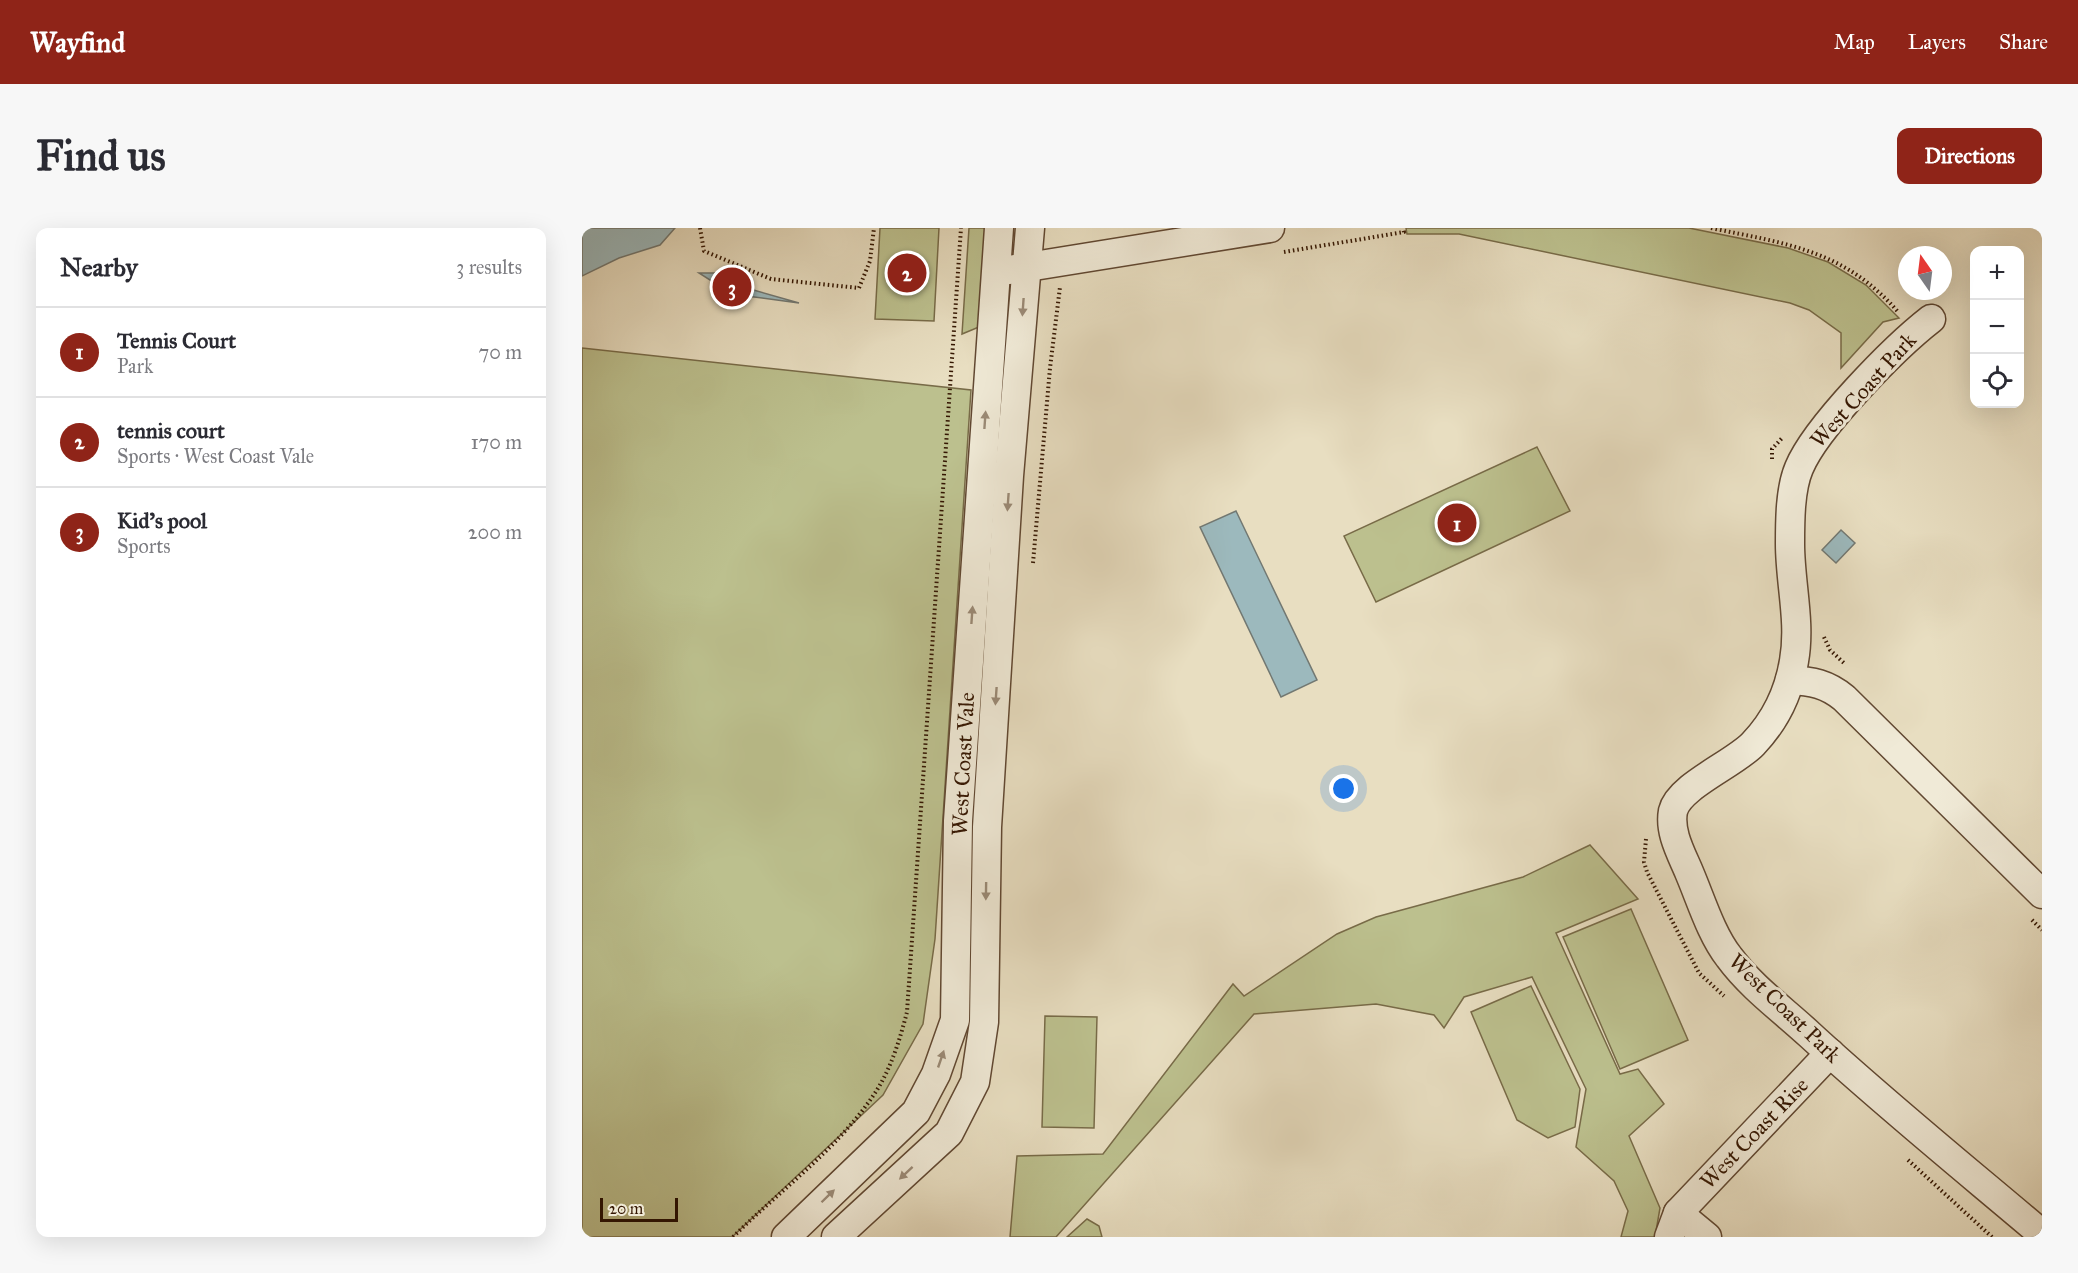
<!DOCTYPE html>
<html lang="en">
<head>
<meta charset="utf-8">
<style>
  body { margin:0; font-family:"IM FELL Great Primer",serif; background:#f7f7f7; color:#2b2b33 }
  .controls { position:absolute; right:18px; top:18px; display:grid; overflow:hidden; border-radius:12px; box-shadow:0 6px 24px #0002 }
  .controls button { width:54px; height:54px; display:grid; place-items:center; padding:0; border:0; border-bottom:2px solid #e1e1e2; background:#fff; color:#2b2b33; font:30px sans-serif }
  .compass { position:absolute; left:1316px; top:18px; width:54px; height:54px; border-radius:50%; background:#fff; box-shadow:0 6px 24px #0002; rotate:346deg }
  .scale { position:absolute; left:18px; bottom:15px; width:78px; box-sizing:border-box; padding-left:6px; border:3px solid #341602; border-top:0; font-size:16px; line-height:21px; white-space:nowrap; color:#341602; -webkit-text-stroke:4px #f0ead7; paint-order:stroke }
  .you { position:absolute; left:762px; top:561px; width:21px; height:21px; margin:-15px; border:4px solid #fff; border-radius:50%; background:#1a73e8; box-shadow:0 0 0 9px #1a73e833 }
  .badge { display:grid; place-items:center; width:39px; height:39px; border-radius:50%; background:#8f2418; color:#fff; font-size:20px; font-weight:700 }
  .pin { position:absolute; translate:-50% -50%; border:3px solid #fff; box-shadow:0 2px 6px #0006 }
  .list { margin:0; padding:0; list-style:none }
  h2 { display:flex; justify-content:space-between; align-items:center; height:78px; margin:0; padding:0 24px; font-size:26px }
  h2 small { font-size:20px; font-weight:400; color:#7c7c81 }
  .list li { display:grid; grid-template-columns:39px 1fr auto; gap:18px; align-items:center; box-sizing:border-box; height:90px; padding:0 24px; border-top:2px solid #e1e1e2 }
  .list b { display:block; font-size:22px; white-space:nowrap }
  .list p { margin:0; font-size:20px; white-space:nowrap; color:#7c7c81 }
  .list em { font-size:20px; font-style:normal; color:#7c7c81 }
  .icon { flex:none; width:33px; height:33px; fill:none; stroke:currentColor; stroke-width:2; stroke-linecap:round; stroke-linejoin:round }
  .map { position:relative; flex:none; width:1460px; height:1009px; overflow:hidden; border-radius:12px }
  header { display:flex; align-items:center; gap:36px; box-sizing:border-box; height:84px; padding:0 30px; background:#8f2418; color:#fff }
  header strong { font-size:28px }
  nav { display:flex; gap:33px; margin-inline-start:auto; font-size:21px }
  .intro { display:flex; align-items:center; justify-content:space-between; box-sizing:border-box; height:144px; padding:0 36px }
  h1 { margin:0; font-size:42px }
  .button { padding:15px 27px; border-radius:12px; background:#8f2418; color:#fff; font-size:21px; font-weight:700 }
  main { display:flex; gap:36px; padding:0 36px }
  aside { flex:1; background:#fff; border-radius:12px; box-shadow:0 6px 24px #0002 }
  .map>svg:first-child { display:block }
  .green { fill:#bcc08e; stroke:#786b48; stroke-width:1.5 }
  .water { fill:#9cb9bd; stroke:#727872; stroke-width:1.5 }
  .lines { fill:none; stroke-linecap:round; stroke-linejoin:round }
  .street-casing { stroke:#614832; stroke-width:31 }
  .path { stroke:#341602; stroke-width:4; stroke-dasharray:1.5 3; stroke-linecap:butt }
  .street { stroke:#f0ead7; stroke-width:28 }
  .oneway { fill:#9b8b77 }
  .labels { text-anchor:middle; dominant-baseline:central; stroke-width:6; stroke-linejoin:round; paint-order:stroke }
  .street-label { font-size:22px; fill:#341602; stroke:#f0ead7 }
</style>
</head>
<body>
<header>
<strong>Wayfind</strong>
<nav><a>Map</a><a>Layers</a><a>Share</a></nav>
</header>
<div class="intro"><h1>Find us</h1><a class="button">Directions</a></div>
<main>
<aside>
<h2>Nearby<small>3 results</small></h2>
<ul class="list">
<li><span class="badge">1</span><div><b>Tennis Court</b><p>Park</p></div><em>70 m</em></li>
<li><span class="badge">2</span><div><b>tennis court</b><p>Sports · West Coast Vale</p></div><em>170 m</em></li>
<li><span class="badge">3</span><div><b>Kid's pool</b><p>Sports</p></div><em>200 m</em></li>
</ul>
</aside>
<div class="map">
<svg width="1460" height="1009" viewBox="0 0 1460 1009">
  <rect width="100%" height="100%" fill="#e8dec1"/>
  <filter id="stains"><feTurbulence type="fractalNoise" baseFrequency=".00333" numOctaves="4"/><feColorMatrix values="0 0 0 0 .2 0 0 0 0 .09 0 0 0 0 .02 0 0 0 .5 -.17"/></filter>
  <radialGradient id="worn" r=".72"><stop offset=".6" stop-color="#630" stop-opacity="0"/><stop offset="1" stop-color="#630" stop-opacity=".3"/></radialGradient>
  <g class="green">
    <polygon points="298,0 357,0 352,93 293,91"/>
    <polygon points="387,0 403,0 397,99 380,106"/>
    <polygon points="824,0 1107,0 1206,20 1246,34 1284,57 1317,90 1301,94 1259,140 1259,105 1227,82 1208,75 877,6 825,6"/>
    <polygon points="0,120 389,162 353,711 341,796 301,867 150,1009 0,1009"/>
    <polygon points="955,219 988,283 794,374 762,308"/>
    <polygon points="1008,617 1056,671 974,705 1038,846 1056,841 1082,876 1047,908 1078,980 1073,1009 1039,1009 1046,983 1032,953 994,919 1004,861 950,749 882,769 862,800 852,787 794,776 672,786 474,1009 428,1009 435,928 521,926 651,756 662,768 755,706 794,689 941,649"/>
    <polygon points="1049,681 1106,812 1038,841 981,709"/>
    <polygon points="949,758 998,861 993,899 966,910 935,892 889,784"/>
    <polygon points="463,788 515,789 512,900 460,899"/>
    <polygon points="505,991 517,998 520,1009 485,1009"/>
  </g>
  <g class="water">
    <polygon points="0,0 93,0 78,17 37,30 0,48"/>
    <polygon points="117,45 144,45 168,61 217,75 134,64 136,57"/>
    <polygon points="654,283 735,452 699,469 618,299"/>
    <polygon points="1259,302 1273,315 1254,335 1240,322"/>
  </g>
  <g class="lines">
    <g class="street-casing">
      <g id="street">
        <polyline points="427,42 688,0"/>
        <path d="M1349 91C1313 119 1234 199 1217 240 1208 261 1208 293 1208 316 1208 355 1219 394 1212 433 1207 464 1193 493 1171 516 1152 536 1097 558 1091 583 1087 604 1099 625 1107 644 1119 672 1129 706 1147 729 1169 759 1201 782 1228 807 1303 876 1382 940 1460 1006"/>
        <path d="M1208 452C1230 453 1245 456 1262 470L1460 666"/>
        <polyline points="1096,985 1125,1009"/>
        <polyline points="204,1009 334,884 354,846 373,792 376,593 417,0"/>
        <polyline points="254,1009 367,905 393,854 402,794 405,599 427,248 448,0"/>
        <polyline points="1087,1009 1096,985 1248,825"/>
      </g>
    </g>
    <g class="path">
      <polyline points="118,0 122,23 189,51 277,60 288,33 292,0"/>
      <path d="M1129 0C1205 16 1263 22 1317 85"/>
      <polyline points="702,24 822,4 821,0"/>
      <polyline points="1190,231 1190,221 1201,209"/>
      <polyline points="451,335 468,140 478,59"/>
      <polyline points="1242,409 1248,422 1263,436"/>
      <polyline points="1064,611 1062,634 1065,644 1117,745 1142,768"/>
      <polyline points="1450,692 1460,702"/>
      <polyline points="1326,932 1410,1009"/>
      <path d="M151 1009C198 962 256 921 293 865 309 841 318 811 325 784L379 0"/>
    </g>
    <use href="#street" class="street"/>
  </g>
  <defs><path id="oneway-solid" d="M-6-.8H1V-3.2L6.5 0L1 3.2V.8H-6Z" transform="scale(1.5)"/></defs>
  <g class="oneway">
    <use href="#oneway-solid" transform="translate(441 79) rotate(94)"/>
    <use href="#oneway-solid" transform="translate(403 192) rotate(-86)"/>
    <use href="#oneway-solid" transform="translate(426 274) rotate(94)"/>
    <use href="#oneway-solid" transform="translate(390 387) rotate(-86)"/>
    <use href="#oneway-solid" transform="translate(414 468) rotate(94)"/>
    <use href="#oneway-solid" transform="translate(404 663) rotate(91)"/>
    <use href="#oneway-solid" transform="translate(359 831) rotate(-71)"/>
    <use href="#oneway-solid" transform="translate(324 945) rotate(137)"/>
    <use href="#oneway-solid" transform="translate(246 968) rotate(-44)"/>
  </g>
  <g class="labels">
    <g class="street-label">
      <text transform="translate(1281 162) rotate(-48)">West Coast Park</text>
      <text transform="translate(381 536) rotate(-87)">West Coast Vale</text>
      <text transform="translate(1203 780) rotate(44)">West Coast Park</text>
      <text transform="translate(1172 905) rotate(-46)">West Coast Rise</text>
    </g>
  </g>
  <rect width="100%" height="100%" filter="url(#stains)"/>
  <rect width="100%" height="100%" fill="url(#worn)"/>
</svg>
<div class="controls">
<button>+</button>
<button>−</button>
<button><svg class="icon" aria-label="locate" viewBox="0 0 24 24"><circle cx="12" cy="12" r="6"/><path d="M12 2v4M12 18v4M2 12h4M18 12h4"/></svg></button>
</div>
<svg class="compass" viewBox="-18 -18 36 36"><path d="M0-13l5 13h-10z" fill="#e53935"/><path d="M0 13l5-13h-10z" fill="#7c7c81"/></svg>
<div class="scale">20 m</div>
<div class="you"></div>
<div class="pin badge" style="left:875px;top:295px">1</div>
<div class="pin badge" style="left:325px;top:45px">2</div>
<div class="pin badge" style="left:150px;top:59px">3</div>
</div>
</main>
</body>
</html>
